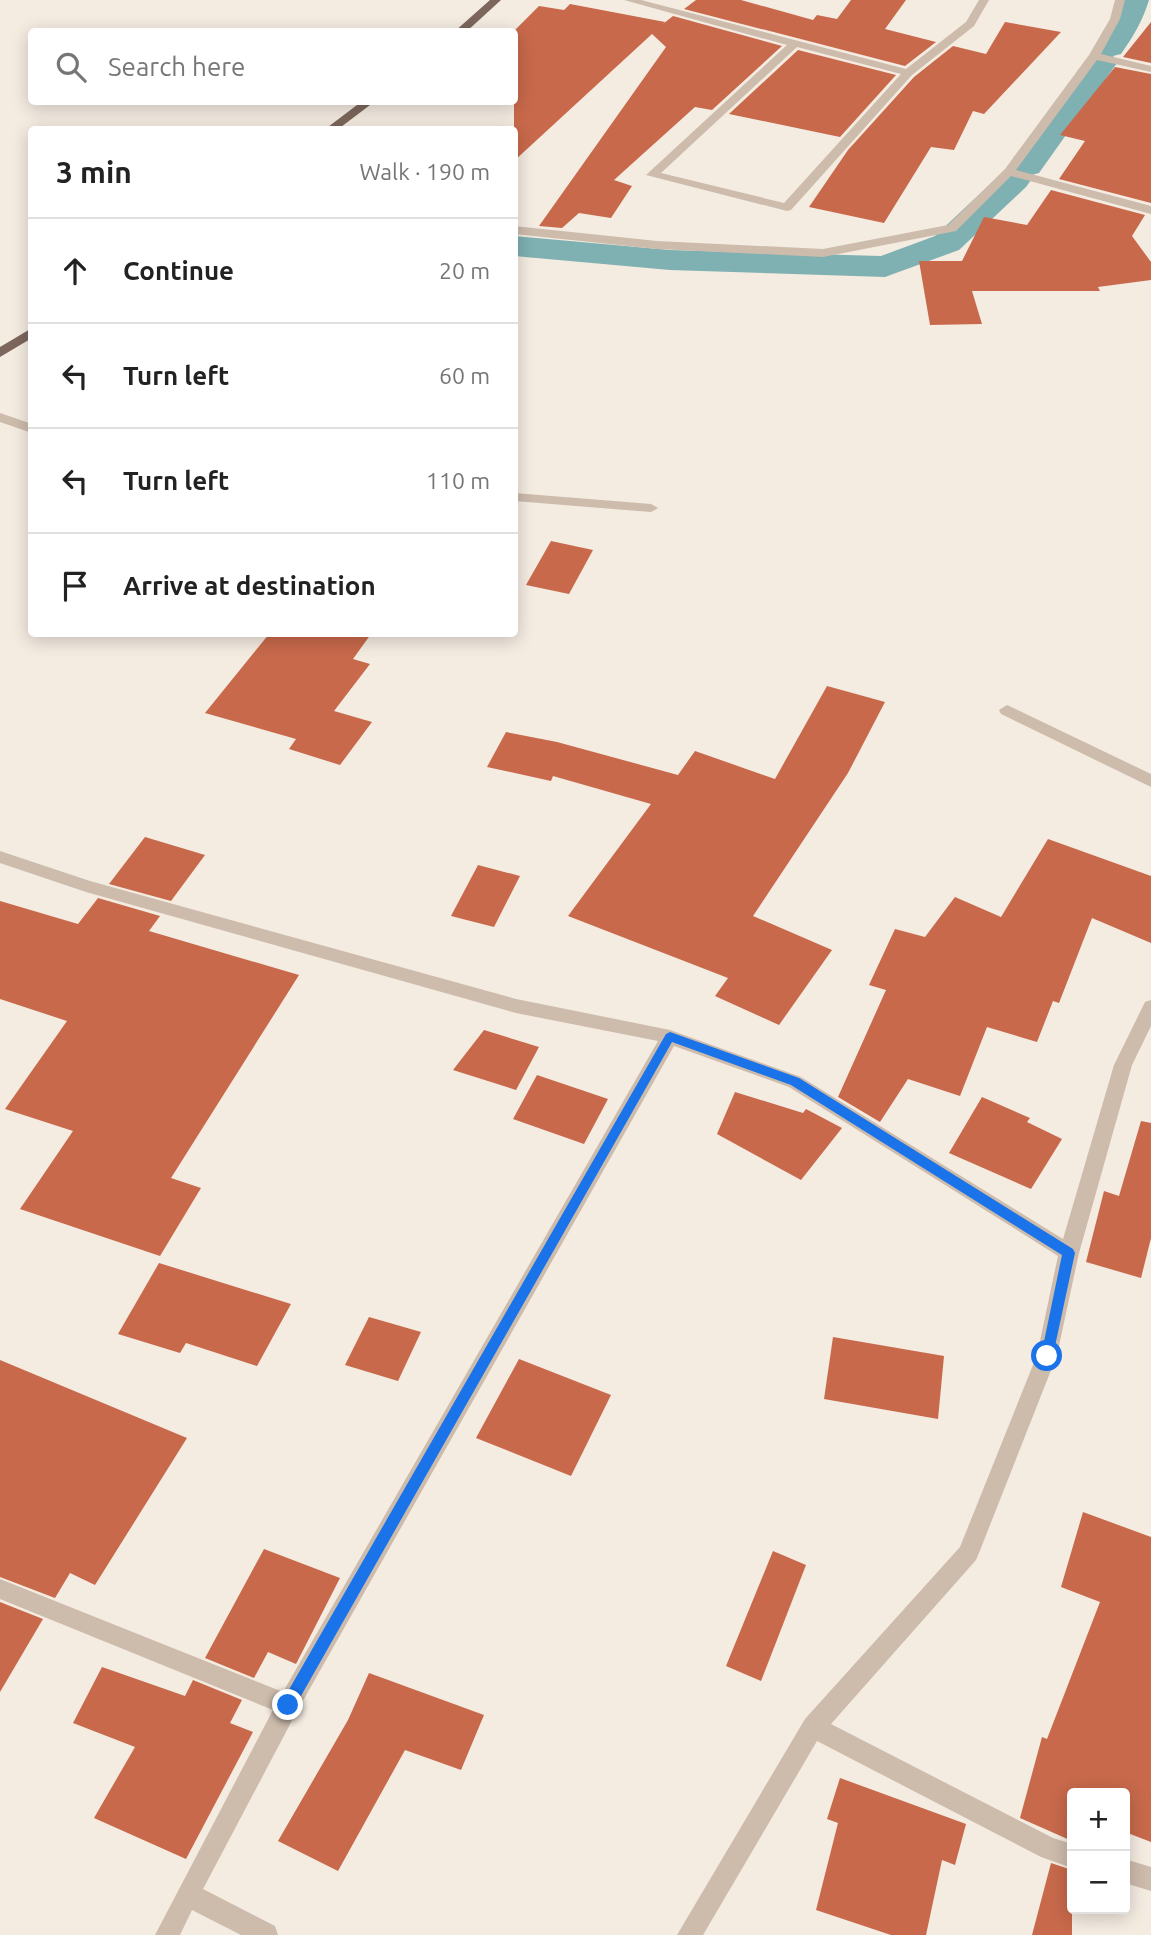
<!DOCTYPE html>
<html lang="en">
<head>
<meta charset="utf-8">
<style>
  body { margin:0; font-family:Ubuntu,sans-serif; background:#f2f2f2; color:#222 }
  .controls { position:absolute; right:21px; bottom:21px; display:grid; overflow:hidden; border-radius:7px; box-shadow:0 4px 18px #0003 }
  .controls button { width:63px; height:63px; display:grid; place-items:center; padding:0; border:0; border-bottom:2px solid #e0e0e0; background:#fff; color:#222; font:35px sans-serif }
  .stop { position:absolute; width:21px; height:21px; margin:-16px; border:5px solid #1a73e8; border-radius:50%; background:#fff }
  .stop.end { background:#1a73e8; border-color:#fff; box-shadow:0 2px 7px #0008 }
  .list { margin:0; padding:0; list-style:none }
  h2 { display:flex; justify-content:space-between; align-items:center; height:91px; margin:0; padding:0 28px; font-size:30px }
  h2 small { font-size:23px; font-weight:400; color:#767676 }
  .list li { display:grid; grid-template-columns:46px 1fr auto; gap:21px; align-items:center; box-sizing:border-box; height:105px; padding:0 28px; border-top:2px solid #e0e0e0 }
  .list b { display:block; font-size:26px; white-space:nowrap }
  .list em { font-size:23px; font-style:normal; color:#767676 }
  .icon { flex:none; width:38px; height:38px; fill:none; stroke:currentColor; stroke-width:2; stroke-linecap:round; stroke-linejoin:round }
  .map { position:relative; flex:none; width:1151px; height:1935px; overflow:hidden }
  .search { position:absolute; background:#fff; box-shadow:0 4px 18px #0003; left:28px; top:28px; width:490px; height:77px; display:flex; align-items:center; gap:18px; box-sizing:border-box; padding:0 24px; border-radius:7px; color:#767676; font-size:26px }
  .panel { position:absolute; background:#fff; box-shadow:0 4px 18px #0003; left:28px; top:126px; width:490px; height:511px; border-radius:7px }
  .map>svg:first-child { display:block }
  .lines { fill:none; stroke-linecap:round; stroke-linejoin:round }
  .canal { fill:#7fb0b2; fill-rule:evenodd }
  .building { fill:#c8694b }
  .minor { fill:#cdbbac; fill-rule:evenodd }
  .major { fill:#7d675c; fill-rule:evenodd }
  .route { fill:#1a73e8 }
</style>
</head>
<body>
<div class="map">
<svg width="1151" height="1935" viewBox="0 0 1151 1935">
  <rect width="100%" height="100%" fill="#f4ebe1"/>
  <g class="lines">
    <path class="canal" d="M1119 0H1149C1143 20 1133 37 1121 54L1113 56 1117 63 1039 173 1028 176 1031 180 1026 187 959 250 885 277 670 270 514 256V236L670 250 881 256 935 236 1002 173 1013 170 1011 166 1091 56 1099 54 1095 48 1113 19Z"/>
  </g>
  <g class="building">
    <polygon points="696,0 741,0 813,20 817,15 837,19 851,0 906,0 885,29 936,42 905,66 684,9"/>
    <polygon points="570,4 665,22 663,24 673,16 782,46 712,110 695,107 614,180 632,186 611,218 579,213 562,228 539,226 666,47 652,34 514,161 514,31 539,6 564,10"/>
    <polygon points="1005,22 1061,32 984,114 973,111 954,150 931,147 884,223 809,207 848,150 914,77 953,46 986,54"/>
    <polygon points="1151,22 1151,63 1123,57"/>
    <polygon points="798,50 896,75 840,137 729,114"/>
    <polygon points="1115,67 1151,74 1151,203 1059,179 1085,141 1060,135"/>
    <polygon points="1051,190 1145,215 1132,236 1151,262 1151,280 1098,287 1100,291 972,291 982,324 930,325 919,261 962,261 984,217 1027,225"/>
    <polygon points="551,541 593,550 569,594 526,585"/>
    <polygon points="269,634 371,634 353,659 370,664 334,711 372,722 340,765 289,749 296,739 205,713"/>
    <polygon points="827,686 885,702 848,773 753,916 832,950 779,1025 715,996 728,978 568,916 651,804 553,776 551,781 487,767 506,732 557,742 678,775 695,751 775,779"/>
    <polygon points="145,837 205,855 171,901 109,884"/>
    <polygon points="1048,839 1151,876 1151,943 1092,918 1059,1003 1053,1001 1037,1042 987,1027 960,1096 908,1079 880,1122 838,1097 886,990 869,985 895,929 925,937 955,897 1001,917"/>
    <polygon points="478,865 520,876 494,927 451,916"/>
    <polygon points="98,898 160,916 149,931 299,975 171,1178 201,1188 160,1256 20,1209 73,1131 5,1109 67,1021 0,999 0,901 78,924"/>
    <polygon points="484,1030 539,1047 516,1090 453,1070"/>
    <polygon points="537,1075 608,1099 584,1144 513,1119"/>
    <polygon points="735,1092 803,1113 806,1109 842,1128 801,1180 717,1134"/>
    <polygon points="982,1097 1030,1118 1027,1122 1062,1139 1031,1189 949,1153"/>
    <polygon points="1141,1121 1151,1123 1151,1238 1141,1278 1086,1262 1104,1191 1119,1196"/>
    <polygon points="159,1263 291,1304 257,1366 186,1343 180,1353 118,1334"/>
    <polygon points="369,1317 421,1332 398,1381 345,1365"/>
    <polygon points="833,1337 944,1356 938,1419 824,1399"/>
    <polygon points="519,1359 611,1395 571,1476 476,1438"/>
    <polygon points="0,1360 187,1438 95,1585 70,1573 55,1598 0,1577"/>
    <polygon points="1083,1512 1151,1537 1151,1842 1125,1832 1125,1793 1072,1793 1072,1841 1020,1818 1042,1737 1047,1739 1100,1602 1061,1587"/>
    <polygon points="264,1549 340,1578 296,1664 268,1652 254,1678 205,1658"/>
    <polygon points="773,1551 806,1565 761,1681 726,1666"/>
    <polygon points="0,1602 43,1619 0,1692"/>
    <polygon points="102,1667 185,1696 193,1680 242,1700 230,1723 253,1732 186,1859 94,1818 135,1747 73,1723"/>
    <polygon points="369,1673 484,1715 461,1770 405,1750 338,1871 278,1841 348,1720"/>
    <polygon points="840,1778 966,1824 955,1865 942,1860 926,1935 891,1935 816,1910 838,1823 827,1819"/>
    <polygon points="1051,1863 1072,1870 1072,1935 1032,1935"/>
  </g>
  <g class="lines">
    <g class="minor">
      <path d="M624 0H641L906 69 966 22 979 0H989L974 26 912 75 791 210 787 211 646 175 787 45ZM797 47 901 74 784 203 661 173Z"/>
      <polygon points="1115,0 1125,0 1120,19 1101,54 1151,66 1151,72 1097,60 1016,170 1151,206 1151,214 1011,176 956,231 823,257 657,249 514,234 514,226 657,241 823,249 948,225 1005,169 1089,55 1110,19"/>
      <polygon points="0,413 32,424 32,433 0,422"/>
      <polygon points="514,493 651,504 658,508 651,512 514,501"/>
      <polygon points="1007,705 1151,774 1151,787 1001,714 999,710"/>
      <polygon points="0,851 90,881 516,999 670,1030 801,1077 1063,1239 1114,1065 1145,1002 1151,1000 1151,1026 1132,1065 1079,1253 1057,1355 979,1553 976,1560 831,1724 1053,1838 1072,1844 1072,1868 1041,1857 817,1741 703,1935 677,1935 805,1719 960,1547 1037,1355 1058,1256 789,1087 674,1046 296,1713 203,1889 275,1926 278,1935 241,1935 192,1910 180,1935 155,1935 273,1710 0,1599 0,1579 283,1692 658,1041 516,1013 86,892 0,863"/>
      <polygon points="1125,1859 1151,1867 1151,1891 1125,1883"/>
    </g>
    <g class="major">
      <polygon points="490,0 501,0 466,32 454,32"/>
      <polygon points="361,102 374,102 337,130 324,130"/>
      <polygon points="32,328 32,338 0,357 0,347"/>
    </g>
  </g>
  <polygon class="route" points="670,1032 799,1078 1073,1249 1075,1253 1052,1360 1047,1361 1041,1356 1062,1255 791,1085 672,1042 293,1710 283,1710 281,1705 283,1700 666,1034"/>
</svg>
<div class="controls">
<button>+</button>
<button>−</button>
</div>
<div class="stop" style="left:1047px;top:1356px"></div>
<div class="stop end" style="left:288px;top:1705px"></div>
<div class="search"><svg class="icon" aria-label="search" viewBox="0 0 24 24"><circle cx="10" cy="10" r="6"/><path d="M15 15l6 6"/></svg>Search here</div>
<section class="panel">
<h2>3 min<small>Walk · 190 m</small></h2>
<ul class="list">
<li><svg class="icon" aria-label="ahead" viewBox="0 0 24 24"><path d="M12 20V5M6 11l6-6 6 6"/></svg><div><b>Continue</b></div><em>20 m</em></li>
<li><svg class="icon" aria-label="left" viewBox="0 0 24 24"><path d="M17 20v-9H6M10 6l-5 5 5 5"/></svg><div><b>Turn left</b></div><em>60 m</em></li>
<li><svg class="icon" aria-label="left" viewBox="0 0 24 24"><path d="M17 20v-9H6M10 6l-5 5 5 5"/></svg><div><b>Turn left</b></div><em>110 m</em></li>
<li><svg class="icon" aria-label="arrive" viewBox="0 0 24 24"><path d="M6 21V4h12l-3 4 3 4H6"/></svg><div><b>Arrive at destination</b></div></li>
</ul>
</section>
</div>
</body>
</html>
